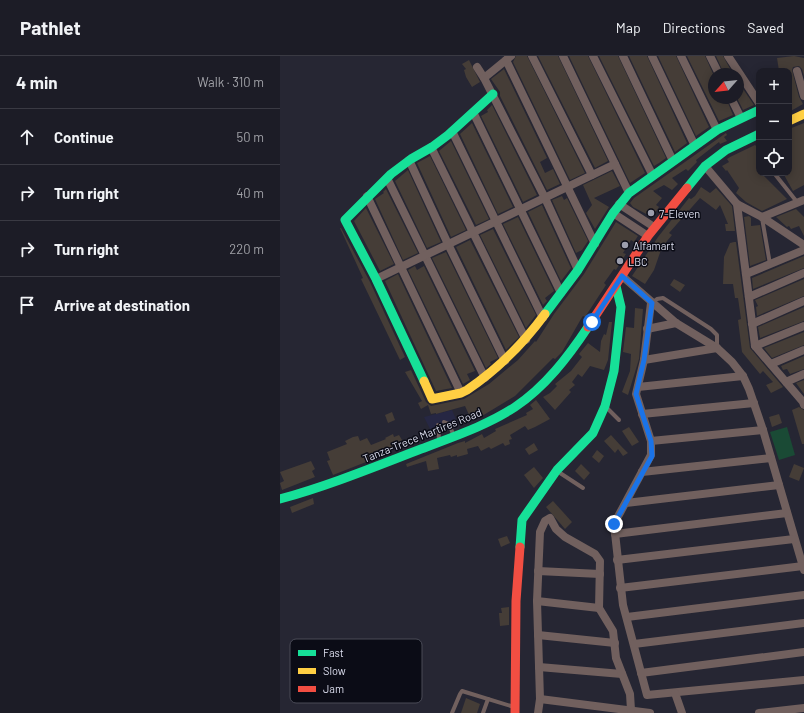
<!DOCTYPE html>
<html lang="en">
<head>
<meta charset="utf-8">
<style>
  body { margin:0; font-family:Barlow,sans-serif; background:#292932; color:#f1f3f6 }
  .controls { position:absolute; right:12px; top:12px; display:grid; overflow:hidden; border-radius:8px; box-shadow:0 2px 10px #0003 }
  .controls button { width:36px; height:36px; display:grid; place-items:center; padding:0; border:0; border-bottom:1px solid #3a3a43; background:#1c1c26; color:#f1f3f6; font:20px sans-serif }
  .compass { position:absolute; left:428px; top:12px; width:36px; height:36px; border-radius:50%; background:#1c1c26; box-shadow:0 2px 10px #0003; rotate:243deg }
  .stop { position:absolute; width:12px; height:12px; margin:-9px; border:3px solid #1a73e8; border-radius:50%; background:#fff }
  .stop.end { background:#1a73e8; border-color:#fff; box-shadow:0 1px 4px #0008 }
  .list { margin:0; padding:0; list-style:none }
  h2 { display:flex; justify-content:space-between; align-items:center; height:52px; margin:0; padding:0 16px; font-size:17px }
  h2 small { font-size:13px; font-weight:400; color:#a0a1a7 }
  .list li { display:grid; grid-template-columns:26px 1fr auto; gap:12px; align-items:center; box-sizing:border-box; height:56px; padding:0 16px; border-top:1px solid #3a3a43 }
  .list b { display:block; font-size:15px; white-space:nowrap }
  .list em { font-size:13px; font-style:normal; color:#a0a1a7 }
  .icon { flex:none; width:22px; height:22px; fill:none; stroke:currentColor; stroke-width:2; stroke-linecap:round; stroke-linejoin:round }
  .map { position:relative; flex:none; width:524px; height:657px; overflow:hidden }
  header { display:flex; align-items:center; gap:24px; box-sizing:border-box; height:56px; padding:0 20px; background:#1c1c26; border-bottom:1px solid #3a3a43 }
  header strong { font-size:19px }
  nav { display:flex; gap:22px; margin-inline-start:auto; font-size:14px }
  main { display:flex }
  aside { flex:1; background:#1c1c26 }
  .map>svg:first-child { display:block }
  .built { fill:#262743 }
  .green { fill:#1a4a35 }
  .building { fill:#453d37 }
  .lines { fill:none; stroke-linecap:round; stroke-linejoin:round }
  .lane { stroke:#71605e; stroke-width:4 }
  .street { stroke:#71605e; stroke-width:8 }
  .fast { stroke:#16e098; stroke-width:9 }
  .slow { stroke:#ffcf43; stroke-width:9 }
  .jam { stroke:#f24e42; stroke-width:9 }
  .route { stroke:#1a73e8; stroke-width:5 }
  .poi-dot { fill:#9c9ead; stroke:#0b0c16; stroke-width:1.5 }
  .labels { text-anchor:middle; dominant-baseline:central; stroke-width:3; stroke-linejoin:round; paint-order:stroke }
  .poi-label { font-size:11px; fill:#dcdeee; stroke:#0b0c16; text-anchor:start }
  .street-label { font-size:11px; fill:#dcdeee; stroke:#0b0c16 }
  .key { fill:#0b0c16; stroke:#4a4b57; stroke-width:1 }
  .key-label { font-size:11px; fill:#dcdeee }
</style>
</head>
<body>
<header>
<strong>Pathlet</strong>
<nav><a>Map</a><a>Directions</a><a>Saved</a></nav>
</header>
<main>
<aside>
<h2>4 min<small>Walk · 310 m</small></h2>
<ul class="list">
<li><svg class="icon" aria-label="ahead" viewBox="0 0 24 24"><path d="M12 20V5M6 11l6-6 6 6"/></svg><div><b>Continue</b></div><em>50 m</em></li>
<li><svg class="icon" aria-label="right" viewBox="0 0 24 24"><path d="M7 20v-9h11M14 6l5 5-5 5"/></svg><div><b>Turn right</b></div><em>40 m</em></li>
<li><svg class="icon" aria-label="right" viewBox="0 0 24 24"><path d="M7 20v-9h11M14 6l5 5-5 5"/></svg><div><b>Turn right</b></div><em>220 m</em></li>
<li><svg class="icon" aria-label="arrive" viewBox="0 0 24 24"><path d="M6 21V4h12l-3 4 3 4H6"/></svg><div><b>Arrive at destination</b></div></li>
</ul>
</aside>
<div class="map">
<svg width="524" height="657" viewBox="0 0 524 657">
  <rect width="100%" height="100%" fill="#262633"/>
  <polygon class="built" points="172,354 178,368 152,377 144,361"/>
  <polygon class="green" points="507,371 515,399 499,404 490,376"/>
  <g class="building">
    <polygon points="236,0 247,0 305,117 290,124 233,6"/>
    <polygon points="258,0 278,0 328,105 315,112"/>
    <polygon points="289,0 308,0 365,117 350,127"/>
    <polygon points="319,0 338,0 386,102 379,107 374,110"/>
    <polygon points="349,0 367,0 407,87 395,96"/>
    <polygon points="378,0 396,0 429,71 416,80"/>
    <polygon points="407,0 425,0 434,20 434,42 446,42 453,59 439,65"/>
    <polygon points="436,0 443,0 453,18 444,18"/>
    <polygon points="514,0 524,2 524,20 522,13 519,10 513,11 512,14 519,41 523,48 509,56 509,52 511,51 509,44 509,14 499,15 497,2"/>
    <polygon points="189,4 200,26 192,31 186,21 184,14 186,13 182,8"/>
    <polygon points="224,13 267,102 260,106 265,117 273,113 280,128 267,134 220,40 220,36 211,23"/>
    <polygon points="459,27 474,49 463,54 457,42"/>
    <polygon points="212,49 257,139 243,146 201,60 208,56 207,54"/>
    <polygon points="192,67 233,151 218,158 180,78"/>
    <polygon points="524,67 524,129 513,135 503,117 509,117 509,73"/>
    <polygon points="446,77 447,79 444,81 447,85 440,88 439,86 416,104 417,106 408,115 406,113 392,122 398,128 392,134 384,129 373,135 382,142 376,149 379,151 372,161 353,151 350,147 354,142"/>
    <polygon points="171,85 209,163 196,169 159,95"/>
    <polygon points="475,89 476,90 479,89 479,117 481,117 507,143 482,155 466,146 456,137 459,132 447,114 446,115 442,110 449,106 447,103 450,101"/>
    <polygon points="150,100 186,174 171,181 137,107"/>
    <polygon points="128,114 161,186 147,192 115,125"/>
    <polygon points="332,115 340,130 314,142 329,151 315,173 306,157 312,149 303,129"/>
    <polygon points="421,131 430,137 436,132 452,150 455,175 446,175 445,168 448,168 440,149 436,154 420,142 389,177 392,179 382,191 374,214 365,228 352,220 378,181 409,142 411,143 415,140"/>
    <polygon points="106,133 138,197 123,204 95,143 104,137 103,136"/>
    <polygon points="282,140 284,144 287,142 308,185 302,194 296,197 272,144"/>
    <polygon points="262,149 291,212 281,225 248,156"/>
    <polygon points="86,152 114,208 100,215 74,165"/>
    <polygon points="516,153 524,161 524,180 519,170 511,173 509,170 507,171 496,161"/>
    <polygon points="469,160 471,162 471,170 480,169 486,204 470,210 464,161"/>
    <polygon points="238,161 274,235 265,242 267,245 263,249 223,168"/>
    <polygon points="336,166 358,180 354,186 351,184 343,197 346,198 336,214 334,213 324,227 326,229 305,261 303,260 301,263 282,296 275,303 273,302 235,340 202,360 201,358 191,363 185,350 156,358 156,357 151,358 148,349 141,353 138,347 142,345 125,316 131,314 146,346 151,350 184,343 209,328 238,304 255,285 256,286 274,258 304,218"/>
    <polygon points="60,172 61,172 90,226 125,301 120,304 81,223 83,222"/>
    <polygon points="213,173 256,259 246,272 200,179"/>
    <polygon points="190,184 239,281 226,294 176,191"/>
    <polygon points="454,186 456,186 470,292 503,331 491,337 486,329 493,326 483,315 480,318 462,296 458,264 461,263 458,242 455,242 453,228 443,228 444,201 450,187"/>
    <polygon points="166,196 218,302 210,306 211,308 206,312 152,202"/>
    <polygon points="524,200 524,212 473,233 472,222"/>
    <polygon points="135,210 137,214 144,210 195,315 187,318 190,324 183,328 128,214"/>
    <polygon points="118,218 172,332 156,335 105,225"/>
    <polygon points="394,223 405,229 400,236 390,229"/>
    <polygon points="524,223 524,240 477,260 476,251 478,250 475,244"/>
    <polygon points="524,251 524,265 480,282 478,271"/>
    <polygon points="355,252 363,253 359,303 348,339 342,336 350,315 351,298 343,296 346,271 354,272"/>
    <polygon points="329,266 332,266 328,304 324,314 310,310 302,321 298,318 292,326 295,329 289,334 291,336 275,354 263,341 270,337 277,330 275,328 291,315 302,301 299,298 308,287 320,296 321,285 324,278 326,279"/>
    <polygon points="524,276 524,289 492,302 484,292"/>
    <polygon points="524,300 524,313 510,318 507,313 503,314 501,310"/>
    <polygon points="524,324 524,338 516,327"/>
    <polygon points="256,344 270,363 255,371 248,374 245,370 230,379 232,383 229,384 230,388 225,390 223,387 211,393 209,391 201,395 198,390 187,393 188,398 177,401 177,399 171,401 170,399 157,402 159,413 148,415 146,405 127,411 126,408 178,387 185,385 185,387 202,378 204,382 216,375 215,373 247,359 246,357 253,353 250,349"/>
    <polygon points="519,351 524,354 524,388 522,388 512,354"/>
    <polygon points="112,356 115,364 108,367 105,359"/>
    <polygon points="499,358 502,367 492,371 489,361"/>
    <polygon points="349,371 359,386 352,390 342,375"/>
    <polygon points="113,378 114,381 119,379 122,384 117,387 119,391 108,395 109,397 53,419 47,405 50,404 47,396 67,388 65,385 73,381 78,380 80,385 87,382 91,389 106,383 105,382"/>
    <polygon points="331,379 341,390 348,397 343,400 338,393 335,397 324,385"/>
    <polygon points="254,387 258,394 249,399 245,393"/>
    <polygon points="317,394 324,400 319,407 312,401"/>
    <polygon points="31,405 35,413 32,415 35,421 2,434 0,427 4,425 0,416"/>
    <polygon points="301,408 310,417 304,424 295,415"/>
    <polygon points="514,408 524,412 519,425 509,421"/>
    <polygon points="254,411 263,422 254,432 244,419"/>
    <polygon points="33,442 34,448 12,457 10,451"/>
    <polygon points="273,445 292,466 285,473 266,451"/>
    <polygon points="227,480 230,487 221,491 218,483"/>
    <polygon points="229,551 229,569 220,570 219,557 222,557 221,552"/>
    <polygon points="186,642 200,648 197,657 181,657"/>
  </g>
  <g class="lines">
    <g class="lane">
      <polyline points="494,117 517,146"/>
      <polyline points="482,162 490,208"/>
      <polyline points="372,247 377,243 383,242 431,273 437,279 437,292"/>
      <polyline points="325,350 339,364"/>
      <polyline points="164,366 169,368 173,378"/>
      <polyline points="158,369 159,384"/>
      <polyline points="277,415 303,432"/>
      <polyline points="172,657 180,638 182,635 234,651"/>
      <polyline points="203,657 208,643"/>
    </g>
    <g class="street">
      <polyline points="252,0 312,119"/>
      <polyline points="283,0 349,137"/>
      <polyline points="313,0 373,120"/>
      <polyline points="343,0 393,105"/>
      <polyline points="372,0 415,90"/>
      <polyline points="401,0 437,74"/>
      <polyline points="430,0 439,18"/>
      <polyline points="448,0 479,47"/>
      <polyline points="226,4 315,188"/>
      <polyline points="197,11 204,22 265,142 298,214"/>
      <polyline points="517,15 524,40"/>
      <polyline points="204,22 231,0"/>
      <polyline points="451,42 461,62"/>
      <polyline points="194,58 281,237"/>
      <polyline points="172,75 263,262"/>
      <polyline points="151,91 246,284"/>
      <polyline points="129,104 168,188 225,305"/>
      <polyline points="425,110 457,148 482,161 524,189"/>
      <polyline points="107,122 205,322"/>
      <polyline points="87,140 181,337"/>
      <polyline points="339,148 374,171"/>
      <polyline points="457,148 475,290 523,346 524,349"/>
      <polyline points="333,157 368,180"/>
      <polyline points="482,161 524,144"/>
      <polyline points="466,218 524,194"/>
      <polyline points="342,220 396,267 437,292 452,306 463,320 469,333 483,374 524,514"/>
      <polyline points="96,223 335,108"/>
      <polyline points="469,241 524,217"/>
      <polyline points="371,247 364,304 356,338 371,385 371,399 334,468 343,549 367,639 524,624"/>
      <polyline points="472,268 524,245"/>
      <polyline points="367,273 396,267"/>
      <polyline points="475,290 524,270"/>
      <polyline points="364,304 437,292"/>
      <polyline points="491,308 524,294"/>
      <polyline points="506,326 524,318"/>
      <polyline points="358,331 463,320"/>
      <polyline points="362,358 474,347"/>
      <polyline points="371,385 483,374"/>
      <polyline points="362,416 491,402"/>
      <polyline points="346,447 499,429"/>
      <polyline points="335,478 507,457"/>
      <polyline points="337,504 514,483"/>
      <polyline points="258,515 320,518"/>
      <polyline points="340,532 523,510"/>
      <polyline points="257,545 319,552"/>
      <polyline points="347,561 524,539"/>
      <polyline points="258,579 335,587"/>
      <polyline points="354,588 524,567"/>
      <polyline points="259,611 342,618"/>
      <polyline points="361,617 524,596"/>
      <polyline points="395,637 402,657"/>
      <polyline points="260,643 370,657"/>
      <polyline points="258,657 260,643 257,545 260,476 265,465 270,462 276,473 285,481 315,498 320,505 319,552 333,575 336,602 350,638 351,654"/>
      <polyline points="479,657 524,652"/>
    </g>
    <g class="fast">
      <polyline points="407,132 425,110 446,94 479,78"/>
      <polyline points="265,258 298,214 333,157 349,137 437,74 479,54"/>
      <polyline points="144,325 96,223 65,164 111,118 131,103 152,91 168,79 213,38"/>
      <path d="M0 443C48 430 94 411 141 393 172 381 206 370 235 351 265 331 288 301 308 271"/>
      <polyline points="240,491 242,464 277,414 313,377 325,350 334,315 341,251 336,230"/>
    </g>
    <g class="slow">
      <polyline points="509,65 524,58"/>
      <path d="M144 325 152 343 181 337 187 334C218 313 243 288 265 258"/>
    </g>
    <g class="jam">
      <polyline points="308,271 368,180 407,132"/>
      <polyline points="235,657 236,545 240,491"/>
    </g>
  </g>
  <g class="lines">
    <polyline class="route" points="312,266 342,220 372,247 364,304 356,338 371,385 372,400 334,468"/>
  </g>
  <g class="poi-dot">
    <circle cx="371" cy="157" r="4"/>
    <circle cx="345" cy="189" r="4"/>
    <circle cx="340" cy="205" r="4"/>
  </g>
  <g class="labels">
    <g class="poi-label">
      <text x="379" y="157">7-Eleven</text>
      <text x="353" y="189">Alfamart</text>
      <text x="348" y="205">LBC</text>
    </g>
    <g class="street-label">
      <text transform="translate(142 379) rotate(-22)">Tanza-Trece Martires Road</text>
    </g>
  </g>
  <rect x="10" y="583" width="132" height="64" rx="6" class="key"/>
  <rect x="18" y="594" width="18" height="6" fill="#16e098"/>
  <rect x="18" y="612" width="18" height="6" fill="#ffcf43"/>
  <rect x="18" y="630" width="18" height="6" fill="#f24e42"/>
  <g class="key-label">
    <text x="43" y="601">Fast</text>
    <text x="43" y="619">Slow</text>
    <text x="43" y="637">Jam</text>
  </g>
</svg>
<div class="controls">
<button>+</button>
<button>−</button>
<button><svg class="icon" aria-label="locate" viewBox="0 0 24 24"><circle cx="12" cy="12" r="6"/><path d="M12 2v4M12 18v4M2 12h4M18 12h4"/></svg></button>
</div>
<svg class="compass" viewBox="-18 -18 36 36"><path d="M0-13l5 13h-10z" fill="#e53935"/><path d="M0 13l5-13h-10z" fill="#a0a1a7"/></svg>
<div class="stop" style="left:312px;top:266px"></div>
<div class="stop end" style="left:334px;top:468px"></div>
</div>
</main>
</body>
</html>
